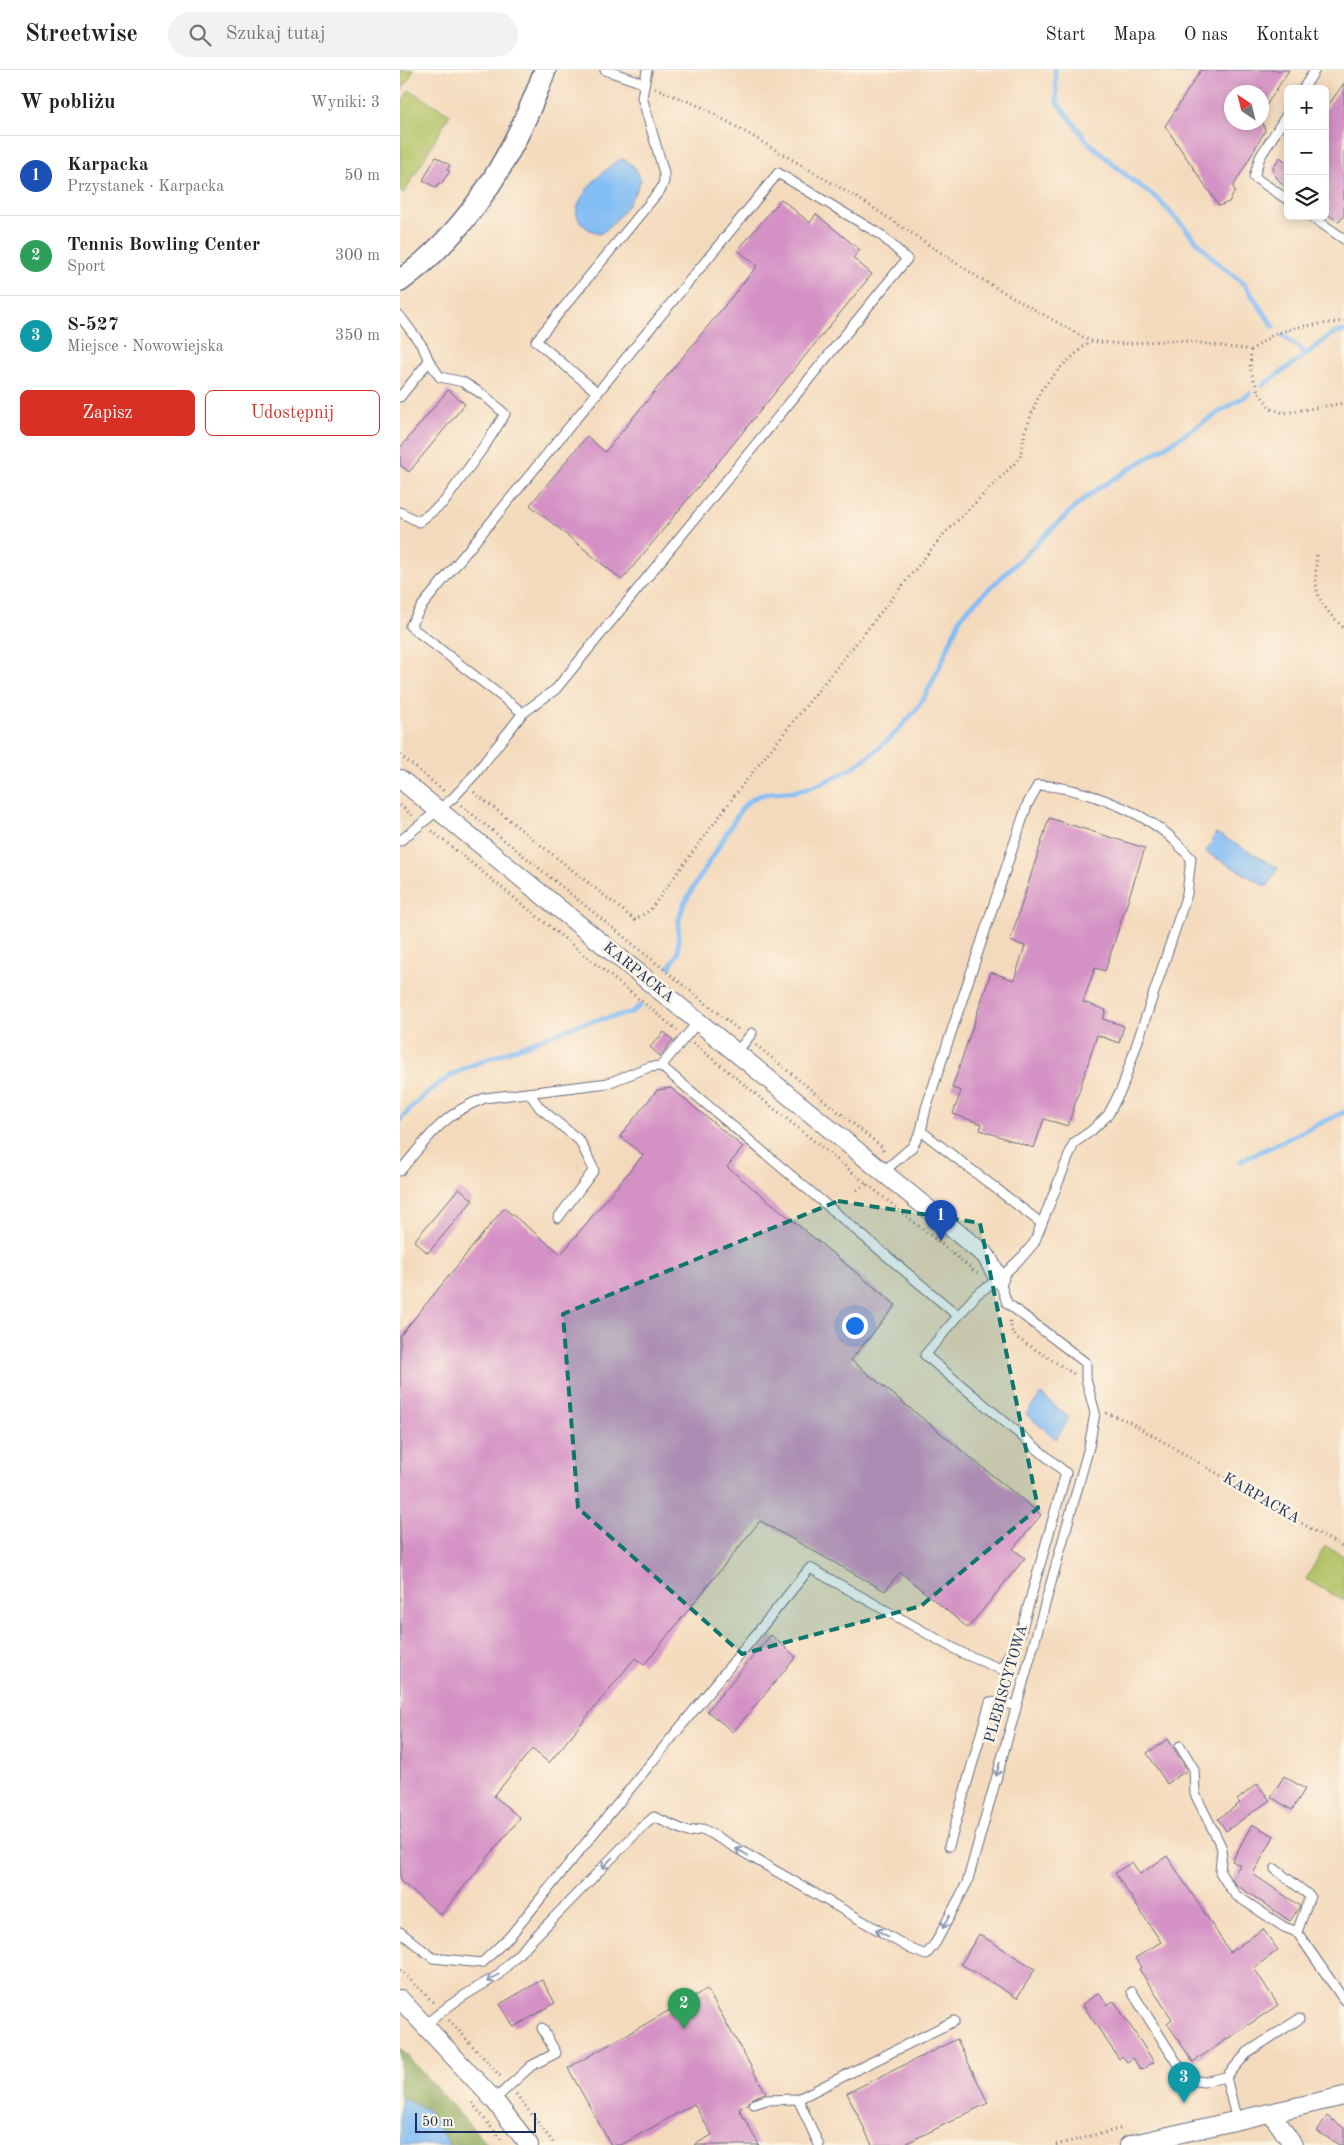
<!DOCTYPE html>
<html lang="pl">
<head>
<meta charset="utf-8">
<style>
  body { margin:0; font-family:"Old Standard TT",serif; background:#f2f2f2; color:#202124 }
  .controls { position:absolute; right:15px; top:15px; display:grid; overflow:hidden; border-radius:8px; box-shadow:0 2px 12px #0003 }
  .controls button { width:45px; height:45px; display:grid; place-items:center; padding:0; border:0; border-bottom:1px solid #e0e0e0; background:#fff; color:#202124; font:25px sans-serif }
  .compass { position:absolute; left:824px; top:15px; width:45px; height:45px; border-radius:50%; background:#fff; box-shadow:0 2px 12px #0003; rotate:325deg }
  .scale { position:absolute; left:15px; bottom:12px; width:121px; box-sizing:border-box; padding-left:5px; border:2px solid #1b2f5e; border-top:0; font-size:14px; line-height:18px; white-space:nowrap; color:#1b2f5e; -webkit-text-stroke:4px #fcf5e5; paint-order:stroke }
  .you { position:absolute; left:454px; top:1255px; width:18px; height:18px; margin:-12px; border:4px solid #fff; border-radius:50%; background:#1a73e8; box-shadow:0 0 0 8px #1a73e833 }
  .badge { display:grid; place-items:center; width:32px; height:32px; border-radius:50%; background:#d93025; color:#fff; font-size:16px; font-weight:700 }
  .pin { position:absolute; translate:-50% -41px; filter:drop-shadow(0 1px 2px #0008) }
  .pin::after { content:''; position:absolute; top:26px; width:18px; height:15px; background:inherit; clip-path:polygon(0 0,100% 0,50% 100%) }
  .list { margin:0; padding:0; list-style:none }
  h2 { display:flex; justify-content:space-between; align-items:center; height:65px; margin:0; padding:0 20px; font-size:21px }
  h2 small { font-size:16px; font-weight:400; color:#757577 }
  .list li { display:grid; grid-template-columns:32px 1fr auto; gap:15px; align-items:center; box-sizing:border-box; height:80px; padding:0 20px; border-top:1px solid #e0e0e0 }
  .list b { display:block; font-size:19px; white-space:nowrap }
  .list p { margin:0; font-size:16px; white-space:nowrap; color:#757577 }
  .list em { font-size:16px; font-style:normal; color:#757577 }
  .actions { display:flex; gap:10px; padding:15px 20px }
  .actions a { flex:1; padding:11px 0; border:1px solid #d93025; border-radius:8px; text-align:center; font-size:18px; color:#d93025 }
  .actions .main { background:#d93025; color:#fff }
  .icon { flex:none; width:28px; height:28px; fill:none; stroke:currentColor; stroke-width:2; stroke-linecap:round; stroke-linejoin:round }
  .map { position:relative; flex:none; width:944px; height:2075px; overflow:hidden }
  header { display:flex; align-items:center; gap:30px; box-sizing:border-box; height:70px; padding:0 25px; background:#fff; border-bottom:1px solid #e0e0e0 }
  header strong { font-size:24px }
  nav { display:flex; gap:28px; margin-inline-start:auto; font-size:18px }
  .search { width:350px; height:45px; background:#f2f2f2; display:flex; align-items:center; gap:12px; box-sizing:border-box; padding:0 18px; border-radius:28px; color:#757577; font-size:19px }
  main { display:flex }
  aside { flex:1; background:#fff }
  .map>svg:first-child { display:block }
  .green { fill:#b1c265; stroke:#667862 }
  .forest { fill:#8ca85a; stroke:#546c5c }
  .water { fill:#83bdf5; stroke:#4f76aa }
  .lines { fill:none; stroke-linecap:round; stroke-linejoin:round }
  .stream { stroke:#83bdf5; stroke-width:5 }
  .building { fill:#d491c5 }
  .service-casing { stroke:#676b7f; stroke-width:11 }
  .minor-casing { stroke:#676b7f; stroke-width:20 }
  .tertiary-casing { stroke:#676b7f; stroke-width:24 }
  .path { stroke:#676b7f; stroke-width:3; stroke-dasharray:1 4; stroke-linecap:butt }
  .service { stroke:#fff; stroke-width:9 }
  .minor { stroke:#fff; stroke-width:18 }
  .tertiary { stroke:#fff; stroke-width:21 }
  .oneway { stroke:#8d97ae }
  .marked { fill:#0f766e; fill-opacity:0.2; stroke:#0f766e; stroke-width:4; stroke-dasharray:10 6; stroke-linejoin:round }
  .labels { text-anchor:middle; dominant-baseline:central; stroke-width:5; stroke-linejoin:round; paint-order:stroke }
  .street-label { font-size:15px; fill:#1b2f5e; stroke:#fcf5e5 }
</style>
</head>
<body>
<header>
<strong>Streetwise</strong>
<div class="search"><svg class="icon" aria-label="search" viewBox="0 0 24 24"><circle cx="10" cy="10" r="6"/><path d="M15 15l6 6"/></svg>Szukaj tutaj</div>
<nav><a>Start</a><a>Mapa</a><a>O nas</a><a>Kontakt</a></nav>
</header>
<main>
<aside>
<h2>W pobliżu<small>Wyniki: 3</small></h2>
<ul class="list">
<li><span class="badge" style="background:#1a4fb4">1</span><div><b>Karpacka</b><p>Przystanek · Karpacka</p></div><em>50 m</em></li>
<li><span class="badge" style="background:#2e9e5b">2</span><div><b>Tennis Bowling Center</b><p>Sport</p></div><em>300 m</em></li>
<li><span class="badge" style="background:#0f9aa8">3</span><div><b>S-527</b><p>Miejsce · Nowowiejska</p></div><em>350 m</em></li>
</ul>
<div class="actions"><a class="main">Zapisz</a><a>Udostępnij</a></div>
</aside>
<div class="map">
<svg width="944" height="2075" viewBox="0 0 944 2075">
  <rect width="100%" height="100%" fill="#fcf5e5"/>
  <filter id="ink" filterUnits="userSpaceOnUse"><feTurbulence type="fractalNoise" baseFrequency=".02" numOctaves="2"/><feDisplacementMap in="SourceGraphic" scale="10" xChannelSelector="R" yChannelSelector="G"/><feConvolveMatrix kernelMatrix="1 2 1 2 8 2 1 2 1" color-interpolation-filters="sRGB"/></filter>
  <filter id="wash" filterUnits="userSpaceOnUse"><feTurbulence type="fractalNoise" baseFrequency=".0096" numOctaves="4" result="noise"/><feDisplacementMap in="SourceGraphic" scale="20" xChannelSelector="R" yChannelSelector="G"/><feGaussianBlur stdDeviation="1.12" result="paint"/><feColorMatrix in="noise" values="0 0 0 0 0 0 0 0 0 0 0 0 0 0 0 0 0 1.4 0 .05"/><feComposite in="paint" operator="in"/></filter>
  <g filter="url(#wash)">
    <rect width="100%" height="100%" fill="#f4dabc"/>
    <g class="green">
      <polygon points="0,0 14,0 0,23"/>
      <polygon points="9,20 50,44 4,123 0,121 0,36"/>
      <polygon points="925,1476 944,1486 944,1531 906,1509"/>
    </g>
    <polygon class="forest" points="0,1978 88,2075 49,2075 29,2041 0,2027"/>
    <g class="water">
      <path d="M223 89C233 94 237 100 241 110 234 127 216 156 199 164 189 160 179 155 177 144 174 128 208 93 223 89Z"/>
      <polygon points="816,763 878,798 867,817 806,782"/>
      <polygon points="641,1324 669,1348 656,1369 626,1344"/>
      <polygon points="0,2027 29,2041 49,2075 0,2075"/>
    </g>
    <g class="lines">
      <g class="stream">
        <polyline points="655,0 657,32 688,72 728,107 759,130 814,190 844,214 873,256"/>
        <polyline points="883,266 907,284 932,264 944,261"/>
        <polyline points="863,315 907,284"/>
        <path d="M270 896 278 883 279 849 284 833 342 738C363 715 379 727 405 719 443 707 469 689 497 661 506 651 517 641 523 629 538 604 548 576 560 549L567 540 675 437 693 422 850 323"/>
        <path d="M0 1050C18 1029 41 1010 65 998L180 954 230 943 240 936"/>
        <polyline points="841,1091 944,1042"/>
      </g>
    </g>
    <g id="blocks">
      <g class="building">
        <polygon points="801,0 889,0 862,42 862,22 832,22 832,52 863,52 865,61 833,117 835,121 829,132 819,136 765,56"/>
        <polygon points="944,13 944,146 939,152 925,143 925,40"/>
        <polygon points="36,87 50,95 47,100 50,101 41,114 39,113 36,118 23,110"/>
        <polygon points="880,87 888,93 888,120 875,106 873,97"/>
        <polygon points="381,129 410,153 416,144 460,180 453,188 472,204 222,510 130,435 187,366 205,382 357,196 338,180"/>
        <polygon points="48,320 65,334 9,402 0,395 0,378"/>
        <polygon points="649,748 745,778 705,901 695,898 683,932 706,940 703,949 724,956 719,973 697,965 668,1056 644,1049 634,1078 580,1060 582,1054 553,1044 561,1021 552,1018 591,902 614,910 625,876 610,871"/>
        <polygon points="264,962 273,970 260,986 250,977"/>
        <polygon points="271,1018 343,1077 327,1097 496,1235 451,1290 641,1445 613,1479 625,1488 568,1558 500,1502 485,1521 360,1451 244,1595 235,1588 149,1693 132,1679 94,1726 120,1748 41,1845 0,1811 0,1266 104,1138 161,1184 243,1085 220,1066 257,1020"/>
        <polygon points="59,1118 73,1130 28,1183 14,1171"/>
        <polygon points="371,1565 396,1587 333,1662 307,1641"/>
        <polygon points="768,1669 787,1700 767,1714 747,1683"/>
        <polygon points="884,1706 905,1719 892,1740 871,1727"/>
        <polygon points="857,1714 870,1730 826,1761 818,1749 840,1733 837,1730"/>
        <polygon points="852,1754 874,1766 853,1804 900,1836 890,1851 835,1814 832,1809 840,1795 832,1791"/>
        <polygon points="767,1786 830,1882 863,1859 878,1880 854,1898 878,1935 793,1992 767,1953 772,1949 739,1899 741,1897 735,1888 761,1872 715,1803 732,1792 740,1804"/>
        <polygon points="579,1864 635,1899 617,1928 561,1894"/>
        <polygon points="142,1910 155,1933 114,1957 100,1934"/>
        <polygon points="307,1919 366,2023 352,2028 348,2034 339,2039 359,2075 294,2075 312,2065 294,2034 221,2075 211,2075 168,1998"/>
        <polygon points="699,1923 707,1935 714,1931 754,1992 741,2000 733,1988 727,1992 722,1986 719,1989 682,1934"/>
        <polygon points="557,1969 588,2033 503,2075 472,2075 447,2023"/>
        <polygon points="927,2046 944,2058 944,2075 939,2075 917,2061"/>
      </g>
    </g>
  </g>
  <g filter="url(#ink)">
    <use href="#blocks" fill-opacity="0" stroke="#676b7f" stroke-width="1"/>
    <g class="lines">
      <g class="service-casing">
        <g id="service">
          <polyline points="205,0 243,13"/>
          <polyline points="903,19 915,0"/>
          <polyline points="888,43 860,87 854,107 888,130"/>
          <polyline points="911,146 944,169"/>
          <polyline points="0,246 23,277 29,291 0,327"/>
          <polyline points="198,323 136,271 261,119 264,111 264,103 242,27 247,0"/>
          <polyline points="0,442 19,452 44,432 86,374 105,344 85,326 63,312 40,307 29,291"/>
          <polyline points="0,771 53,728 76,703 123,643 156,619 507,189 481,165 378,103 22,536 10,556 123,643"/>
          <polyline points="336,983 352,963"/>
          <polyline points="261,996 557,1245"/>
          <polyline points="129,1023 140,1038 180,1071 194,1100 158,1148"/>
          <path d="M0 1101C28 1068 42 1044 85 1028L208 1013 249 997 261 996 298 952"/>
          <polyline points="483,1102 512,1077 521,1061 641,1153"/>
          <polyline points="780,1676 794,1699 795,1724 822,1778 820,1802 830,1818 837,1826 884,1857 897,1862"/>
          <polyline points="549,1776 590,1632 616,1635"/>
          <polyline points="875,1799 910,1826 897,1862 944,1930"/>
          <path d="M0 1862 33 1888 82 1893 110 1866 410 1498 562 1583 601 1599 620 1565 666 1403 525 1285 577 1224 599 1209 623 1186 634 1173 674 1073 691 1061 708 1045 722 1018 787 824 791 788C783 780 775 770 766 763 734 738 679 717 638 715L627 735 526 1038 521 1061"/>
          <polyline points="732,1922 787,2009 803,2012 826,2007 837,2051"/>
          <path d="M26 1955C47 1935 71 1921 97 1906L241 1758 254 1747 288 1762 303 1759 511 1879 526 1885 536 1872 567 1813 689 1377 695 1343 686 1309V1293L607 1233 599 1209"/>
          <polyline points="826,2007 848,1982 899,1949"/>
          <polyline points="94,2030 131,1996 156,1983 142,1958"/>
          <polyline points="354,2034 366,2030 398,2029"/>
          <polyline points="419,2075 398,2029 554,1951"/>
        </g>
      </g>
      <g class="minor-casing">
        <g id="minor">
          <polyline points="0,709 586,1186 599,1209"/>
          <polyline points="0,1929 94,2030 129,2075"/>
          <polyline points="872,2044 893,2075"/>
          <polyline points="729,2075 944,2026"/>
        </g>
      </g>
      <g class="tertiary-casing">
        <path id="tertiary" d="M0 211C72 158 115 83 145 0"/>
      </g>
      <g class="path">
        <polyline points="255,18 304,38 347,63 469,135 579,208 690,271 720,274 778,270 851,280 874,264 898,257 944,251"/>
        <polyline points="851,280 850,299 858,321 871,339 884,343 944,333"/>
        <path d="M917 485C913 523 917 532 944 558"/>
        <polyline points="0,685 45,722"/>
        <polyline points="74,722 235,850 250,840 344,713 542,466 620,388 625,361 641,320 660,298 690,271"/>
        <polyline points="0,735 13,746"/>
        <polyline points="61,735 340,961"/>
        <polyline points="32,761 277,960"/>
        <polyline points="293,973 578,1204"/>
        <polyline points="356,975 483,1078 483,1081"/>
        <polyline points="457,1120 467,1113"/>
        <polyline points="610,1251 612,1262 617,1268 674,1304"/>
        <polyline points="706,1343 728,1351 944,1478"/>
        <polyline points="0,1900 35,1934"/>
        <polyline points="49,1950 102,2008"/>
        <polyline points="116,2024 155,2075"/>
        <polyline points="72,2033 102,2071"/>
        <polyline points="656,2075 723,2058"/>
      </g>
      <use href="#service" class="service"/>
      <use href="#minor" class="minor"/>
      <use href="#tertiary" class="tertiary"/>
    </g>
    <defs><path id="oneway-shaft" d="M-6 0H5M1.5-3L5.5 0L1.5 3" fill="none" stroke-width="1.6" stroke-linecap="round" stroke-linejoin="round" transform="scale(1.25)"/></defs>
    <g class="oneway">
      <use href="#oneway-shaft" transform="translate(598 1699) rotate(105)"/>
      <use href="#oneway-shaft" transform="translate(342 1782) rotate(-150)"/>
      <use href="#oneway-shaft" transform="translate(207 1793) rotate(134)"/>
      <use href="#oneway-shaft" transform="translate(546 1852) rotate(118)"/>
      <use href="#oneway-shaft" transform="translate(482 1863) rotate(-150)"/>
      <use href="#oneway-shaft" transform="translate(93 1908) rotate(147)"/>
    </g>
  </g>
  <path class="marked" d="M438 1131 580 1153 638 1438 521 1536 342 1584 178 1438 163 1244Z"/>
  <g class="labels">
    <g class="street-label">
      <text transform="translate(238 903) rotate(39)">KARPACKA</text>
      <text transform="translate(861 1429) rotate(30)">KARPACKA</text>
      <text transform="translate(607 1614) rotate(-74)">PLEBISCYTOWA</text>
    </g>
  </g>
</svg>
<div class="controls">
<button>+</button>
<button>−</button>
<button><svg class="icon" aria-label="layers" viewBox="0 0 24 24"><path d="M12 4l9 5-9 5-9-5zM3 14l9 5 9-5"/></svg></button>
</div>
<svg class="compass" viewBox="-18 -18 36 36"><path d="M0-13l5 13h-10z" fill="#e53935"/><path d="M0 13l5-13h-10z" fill="#757577"/></svg>
<div class="scale">50 m</div>
<div class="you"></div>
<div class="pin badge" style="left:541px;top:1171px;background:#1a4fb4">1</div>
<div class="pin badge" style="left:284px;top:1959px;background:#2e9e5b">2</div>
<div class="pin badge" style="left:784px;top:2033px;background:#0f9aa8">3</div>
</div>
</main>
</body>
</html>
